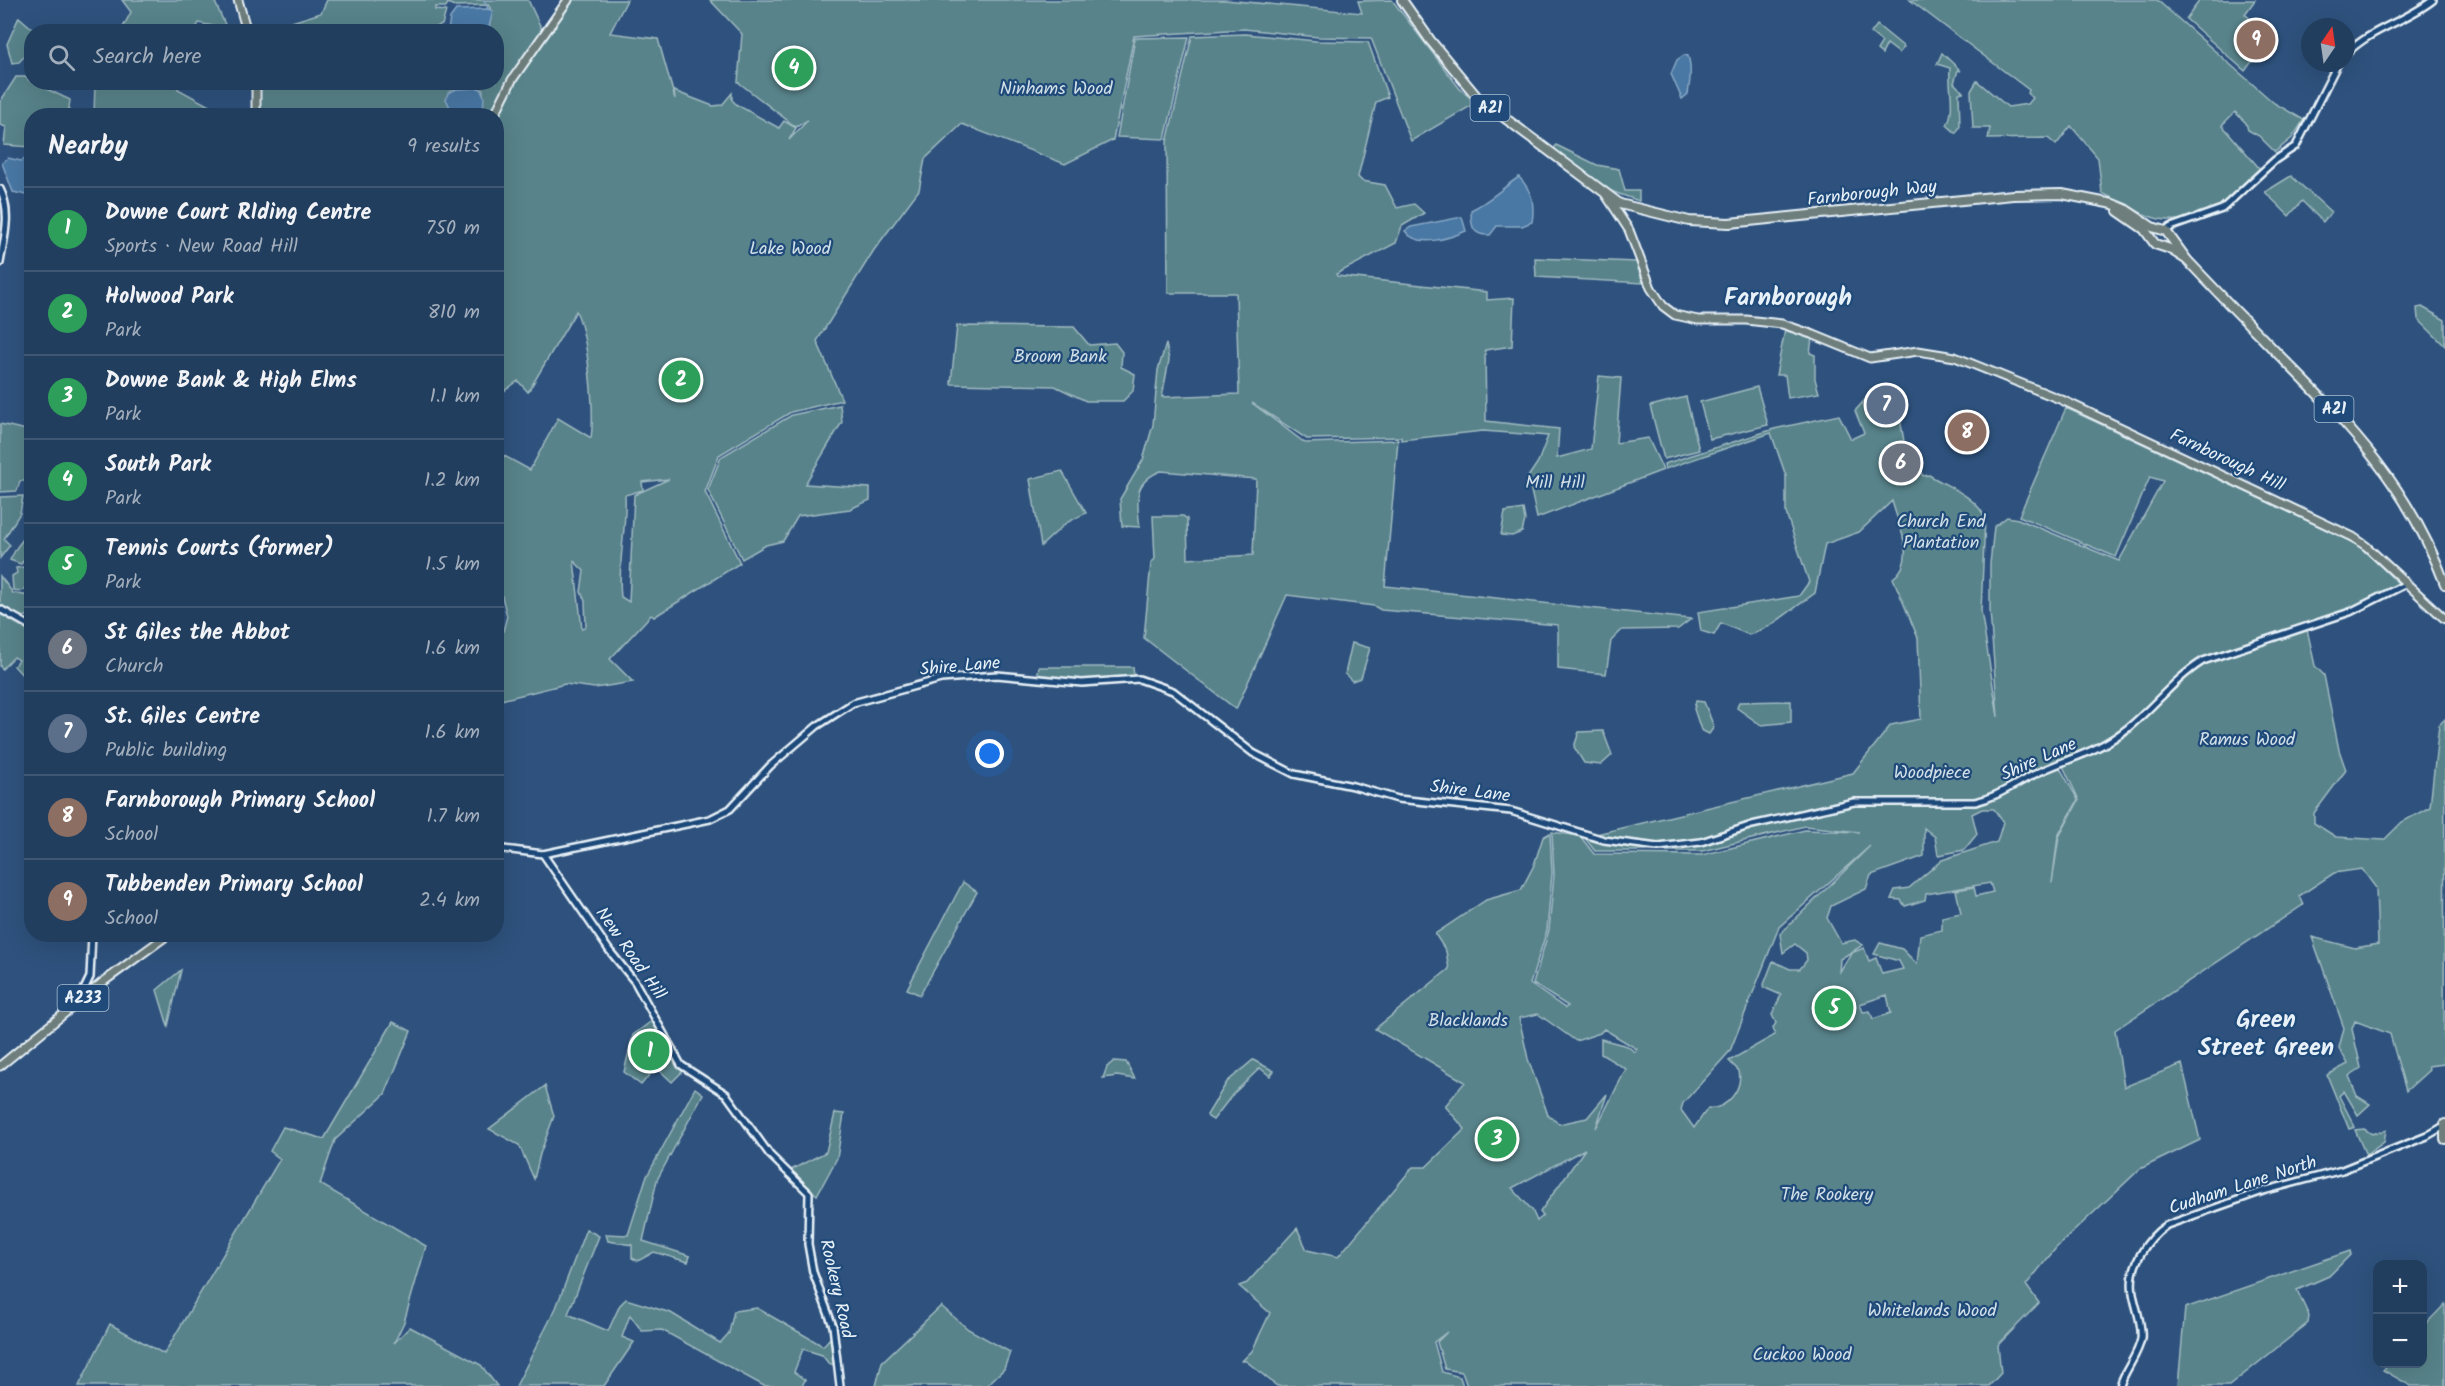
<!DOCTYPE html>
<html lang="en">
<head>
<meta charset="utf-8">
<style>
  body { margin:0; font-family:Kalam,sans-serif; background:#2a4564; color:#f1f3f6 }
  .controls { position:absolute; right:18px; bottom:18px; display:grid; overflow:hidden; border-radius:12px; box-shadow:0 6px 24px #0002 }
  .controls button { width:54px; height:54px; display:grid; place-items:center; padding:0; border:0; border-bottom:2px solid #3f5773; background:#223e5e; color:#f1f3f6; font:30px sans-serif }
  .compass { position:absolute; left:2301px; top:18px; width:54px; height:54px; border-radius:50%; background:#223e5e; box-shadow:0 6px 24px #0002; rotate:13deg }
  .you { position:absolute; left:990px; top:754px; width:21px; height:21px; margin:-15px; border:4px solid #fff; border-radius:50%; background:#1a73e8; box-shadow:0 0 0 9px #1a73e833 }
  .badge { display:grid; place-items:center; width:39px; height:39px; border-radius:50%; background:#ff9aa2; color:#fff; font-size:20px; font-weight:700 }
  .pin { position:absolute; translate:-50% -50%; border:3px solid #fff; box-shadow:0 2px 6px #0006 }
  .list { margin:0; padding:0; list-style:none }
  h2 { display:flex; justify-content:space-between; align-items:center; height:78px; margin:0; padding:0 24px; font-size:26px }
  h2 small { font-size:20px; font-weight:400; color:#a2aebc }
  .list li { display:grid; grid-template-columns:39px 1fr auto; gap:18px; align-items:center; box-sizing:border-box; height:84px; padding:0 24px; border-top:2px solid #3f5773 }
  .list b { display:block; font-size:22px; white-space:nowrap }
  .list p { margin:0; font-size:20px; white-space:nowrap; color:#a2aebc }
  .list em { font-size:20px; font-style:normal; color:#a2aebc }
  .icon { flex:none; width:33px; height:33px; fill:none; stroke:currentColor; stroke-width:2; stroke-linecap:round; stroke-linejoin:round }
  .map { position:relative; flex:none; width:2445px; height:1386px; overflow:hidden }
  .search { position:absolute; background:#223e5e; box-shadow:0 6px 24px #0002; left:24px; top:24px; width:480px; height:66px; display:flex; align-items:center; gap:15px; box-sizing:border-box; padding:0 21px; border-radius:24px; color:#a2aebc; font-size:22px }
  .panel { position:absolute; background:#223e5e; box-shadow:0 6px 24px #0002; left:24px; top:108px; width:480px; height:834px; border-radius:24px }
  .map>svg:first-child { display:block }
  .green { fill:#58838a; stroke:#a0bac1; stroke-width:1.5; fill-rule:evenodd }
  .water { fill:#4878a5; stroke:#88a8c6; stroke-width:1.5 }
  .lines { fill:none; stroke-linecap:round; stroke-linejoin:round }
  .stream { stroke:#88a8c6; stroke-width:1.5 }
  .minor-casing { stroke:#e8f1f8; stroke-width:10 }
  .major-casing { stroke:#e8f1f8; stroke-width:11 }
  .highway-casing { stroke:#e8f1f8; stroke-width:12 }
  .minor { stroke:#1f4a7a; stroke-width:5 }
  .major { stroke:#6d7e7c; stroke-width:7 }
  .highway { stroke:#6d7e7c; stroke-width:8 }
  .labels { text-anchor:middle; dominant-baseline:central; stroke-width:4.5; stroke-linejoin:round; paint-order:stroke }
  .shield { fill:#1f4a7a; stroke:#acbfd2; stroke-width:1.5 }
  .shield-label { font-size:16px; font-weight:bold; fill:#e8f1f8 }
  .park-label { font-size:18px; fill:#d2e0e8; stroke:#1f4a7a }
  .street-label { font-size:18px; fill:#e8f1f8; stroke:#1f4a7a }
  .district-label { font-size:24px; font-weight:bold; fill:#e8f1f8; stroke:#1f4a7a }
</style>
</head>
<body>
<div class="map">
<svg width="2445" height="1386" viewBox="0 0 2445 1386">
  <rect width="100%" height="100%" fill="#2e527d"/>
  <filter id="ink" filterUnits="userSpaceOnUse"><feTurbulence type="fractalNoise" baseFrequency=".0167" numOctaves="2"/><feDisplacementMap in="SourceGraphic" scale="12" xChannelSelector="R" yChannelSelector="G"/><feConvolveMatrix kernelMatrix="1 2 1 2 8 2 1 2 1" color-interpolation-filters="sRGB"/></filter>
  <g filter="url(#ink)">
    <g class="green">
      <polygon points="122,0 214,0 227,29 199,23 194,31 121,31 131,12"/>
      <path d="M327 0H528L544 34 572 0H627L610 33 658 39 675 99 674 91 713 106 722 105 732 93V100L737 105 779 128 784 121 796 128 789 140 808 120 796 127 738 82 742 34 710 0H1225L1362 13 1358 1 1392 0 1460 89 1476 103 1411 141 1371 38 1318 37 1244 29 1134 36 1113 140 1065 164 962 124 925 159 919 190 874 250 817 341 842 400 791 412 719 455 705 492 740 563 654 617 651 615 610 659 633 682 595 688 565 684 497 701V634L503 631 507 616 499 585 497 586V452L530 470 558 418 591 438C595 410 588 336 576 311L528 392 518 381 497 396 496 116 483 115V90C473 86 457 87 448 93L446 99 454 115 260 116V83L496 82V32L488 31 492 11 488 5 454 6 448 3 446 7H435V10L446 11 442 25 436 27 437 31H284L292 22 321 13ZM669 479 634 495 629 602 621 597C617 563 627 529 625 495L643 490 642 482ZM574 561 584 571 581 592 585 601 586 626 582 629Z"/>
      <path d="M1910 0H2157L2274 103 2304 120 2292 138 2275 152 2259 136 2248 130 2246 123 2235 112 2222 125 2260 169C2250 178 2243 192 2232 200 2221 208 2210 212 2198 216 2156 229 2138 210 2102 193L2098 158 2071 126 2056 145 2048 138 1988 139 1990 128H1973L1971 91 1977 81 2008 107 2028 104 2033 98 2028 93 2029 90Z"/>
      <polygon points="2200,0 2255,0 2245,14 2270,37 2245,71 2186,19"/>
      <polygon points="19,17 35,31 32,32 31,49 19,62 12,63 7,44"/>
      <polygon points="1877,25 1904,47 1899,53 1887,44 1882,54 1877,50 1882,42 1871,33"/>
      <path d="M1245 34 1316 41 1368 42 1388 97 1376 102 1358 177 1362 181 1385 185 1397 208 1414 204 1424 213 1402 226 1396 243 1336 274 1337 276 1487 292V300L1514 298 1512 346 1485 350 1486 421 1559 429 1557 458 1591 449 1599 376 1621 378 1616 443 1648 438 1663 470 1537 518 1528 477 1538 462 1548 436 1483 431 1401 440V437L1307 439 1252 403 1305 443 1398 440 1385 586 1691 619 1678 629 1622 630 1611 641 1606 674 1558 669V625L1381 610 1374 606 1287 595 1236 709 1144 638 1151 563 1155 559 1153 516H1183L1187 519 1188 559 1253 555 1256 479 1161 471C1132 482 1137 502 1140 527L1122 526 1120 499 1143 460 1153 425 1158 370 1166 344 1169 360 1162 397 1239 394 1236 293H1168L1167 142 1192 36Z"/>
      <polygon points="1189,37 1165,139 1117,137 1135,38"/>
      <path d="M1942 53 1961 71 1958 70 1954 83 1963 92 1959 93 1960 126 1956 133 1947 125C1956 108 1948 87 1950 68L1937 64Z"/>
      <polygon points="16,77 25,77 32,82 70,100 68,115 32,116 31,147 4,145 6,127 0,125 0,102"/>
      <polygon points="95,83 179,83 178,89 213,108 214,115 94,115"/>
      <polygon points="1556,145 1597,165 1619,169 1625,191 1639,191 1639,201 1611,191 1554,150"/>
      <polygon points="2291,176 2331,212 2323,222 2302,201 2289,216 2265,192"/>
      <polygon points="1535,258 1636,262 1643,283 1536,277"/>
      <polygon points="2422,307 2445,320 2445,346 2418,319 2417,308"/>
      <polygon points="957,326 1074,327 1089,345 1115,343 1122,352 1121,367 1135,374 1133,391 1123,401 1086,401 1055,386 951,384"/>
      <polygon points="1785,330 1812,338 1810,353 1815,355 1815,379 1819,393 1788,398 1785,375 1776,375"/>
      <polygon points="1757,387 1768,425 1710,439 1700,402"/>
      <path d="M1871 393 1882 408 1896 405 1898 407 1905 447 1923 476 1929 475C1947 486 1977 497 1985 518L1981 611 1998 717 1990 611V564L1994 527 2007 517 2018 519 2119 561 2163 481 2150 477 2116 557 2019 516 2066 408 2357 544 2400 585 2349 610 2202 660C2166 682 2140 719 2104 743 2082 757 2056 764 2032 773L2021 765 2031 774 2060 768 2078 800 2058 836 2052 883 2059 837 2079 800 2063 766 2088 757 2132 732 2130 728 2183 675 2204 662 2307 629 2315 666 2324 675 2339 750 2346 770 2314 813V823L2336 837 2384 840 2402 822 2430 807 2439 725 2445 719 2444 1064 2428 1066 2429 1070 2406 1091 2390 1034 2355 1021 2352 1029 2361 1068 2349 1076 2357 1096 2370 1104 2358 1115 2344 1091 2339 1096 2355 1127 2349 1129 2327 1075 2348 1064 2339 1048 2344 1028 2312 937 2355 948 2378 944 2376 888 2362 869 2334 873 2299 896 2303 905 2115 1030 2124 1087 2182 1064 2200 1140 2140 1169 2056 1248 2026 1285 2039 1303 1998 1345 2001 1373 1989 1386H1467L1462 1372 1445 1369 1437 1342 1447 1332 1434 1342 1442 1372 1460 1377 1463 1386H1277L1246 1361H1242L1252 1351 1270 1313 1239 1286 1247 1283 1297 1228 1307 1250 1338 1257 1413 1167H1426L1465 1129 1445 1106 1465 1082 1375 1029 1449 969 1446 951 1435 934 1486 900 1521 890 1534 865 1543 837 1550 833 1552 873 1547 930 1530 984 1565 1008 1568 1006 1533 984 1549 930 1554 875 1552 832 1580 836 1594 854 1702 855 1805 830 1859 832 1805 826 1702 851H1595L1584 837 1853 773 1891 725 1921 719 1918 638 1893 578C1918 560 1898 524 1892 501L1859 532 1825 544 1815 593 1770 626 1749 635 1721 623 1714 635 1701 631 1698 612 1799 596 1809 582 1786 513V476L1771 433 1665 469 1664 464 1774 429 1839 415 1851 439 1864 433 1855 411ZM1982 809H1994L2003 822 1997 842 1942 860 1909 888 1895 890 1891 899 1901 900 1905 906 1925 900 1926 894 1990 883 1993 892 1976 896 1974 887 1956 890 1961 913 1942 917V930L1920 935 1917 964 1902 949 1880 943 1874 954 1899 961 1903 969 1882 974 1876 958 1869 961 1864 948 1851 953 1839 973 1840 959 1863 945 1855 940 1841 943 1827 918 1831 906 1866 889 1871 875 1924 856V828L1935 837 1938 855 1964 850 1977 834 1972 814ZM1870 846 1780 934 1783 953 1795 944 1806 953 1807 960 1800 969H1790L1773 961 1763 987 1781 995 1772 1015 1776 1023 1773 1028 1775 1035 1729 1061 1739 1071C1743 1089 1727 1110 1708 1108L1694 1128 1681 1110 1683 1103 1730 1051 1779 927ZM1887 995 1891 1013 1873 1019 1870 1011 1863 1012 1860 1004ZM1538 1014 1576 1041 1600 1033 1604 1029 1637 1049 1635 1052 1627 1046 1601 1039V1054L1626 1069 1596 1128 1607 1094 1587 1118 1559 1124 1548 1115 1528 1059 1519 1018ZM1585 1149 1540 1212 1543 1216 1537 1221 1532 1210 1512 1188Z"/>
      <polygon points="1686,397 1699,450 1664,459 1650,406"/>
      <polygon points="840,405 842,422 805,484 870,488 870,500 850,509 798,516 783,541 766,545 742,559 708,490 721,457 792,415"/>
      <polygon points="0,424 31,431 31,461 29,461 26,481 20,481 17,491 0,492"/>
      <polygon points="1062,471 1086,513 1066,523 1041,546 1030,479"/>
      <polygon points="23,496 20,513 4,539 10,545 0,558 0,497"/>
      <polygon points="1523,509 1525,520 1522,532 1512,536 1501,535 1505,512"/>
      <polygon points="31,529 31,617 30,615 23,617 0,605 0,576 13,593 29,596 27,586 22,591 13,590 12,576 17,573 16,568 25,567 24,560 21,564 10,560 17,547"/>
      <polygon points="0,614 31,632 31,680 27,680 14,666 19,660 14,657 2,669 0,666"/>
      <polygon points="1352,643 1370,648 1361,678 1352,681 1345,674"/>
      <polygon points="1039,667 1133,667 1134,679 1082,681 1037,678"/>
      <polygon points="1696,701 1704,702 1714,727 1709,734 1701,730 1694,709"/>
      <polygon points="1791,701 1791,722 1761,725 1737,708 1739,702"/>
      <polygon points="1603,731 1612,755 1601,765 1584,763 1574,747 1579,732"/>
      <polygon points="963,882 977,892 920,995 907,989"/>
      <polygon points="181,970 168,1026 157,990"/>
      <polygon points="653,1020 679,1067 684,1070 672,1082 656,1067 641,1085 624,1072 633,1035"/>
      <polygon points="393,1022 411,1031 385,1094 335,1140 320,1184 426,1246 404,1322 394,1343 410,1327 481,1365 497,1386 79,1386 110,1324 164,1354 280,1159 270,1151 283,1127 324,1139"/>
      <polygon points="1253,1060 1274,1071 1270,1076 1260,1068 1233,1094 1213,1120 1208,1117 1207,1115 1227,1082"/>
      <polygon points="1114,1061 1126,1062 1135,1079 1117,1076 1103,1078 1107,1067"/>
      <polygon points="545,1086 554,1116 540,1154 534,1179 519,1145 489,1129"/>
      <polygon points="695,1088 703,1094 657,1180 643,1241 690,1256 688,1262 654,1252 638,1261 632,1258 632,1245 608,1241 606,1234 628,1235 646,1178"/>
      <polygon points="835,1113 844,1114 837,1158 817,1195 789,1171 826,1152"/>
      <polygon points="2364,1129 2372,1134 2386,1130 2384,1142 2366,1155 2355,1130"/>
      <polygon points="586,1229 599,1236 568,1314 608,1331 620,1305 626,1299 671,1313 720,1343 729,1333 734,1311 757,1308 823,1346 831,1337 835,1364 829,1364 822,1355 803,1349 794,1372 805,1380 802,1386 764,1386 662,1330 642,1331 630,1315 622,1337 634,1342 604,1386 516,1386 556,1308"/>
      <polygon points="2350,1251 2351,1254 2329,1276 2297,1290 2309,1316 2308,1323 2229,1386 2178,1386 2185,1308"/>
      <polygon points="2445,1304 2445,1386 2411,1386 2383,1370 2389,1364 2422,1364 2423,1327"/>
      <polygon points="941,1306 968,1329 1010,1352 1004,1369 986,1386 876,1386 882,1362"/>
    </g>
    <g class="water">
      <polygon points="488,9 493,11 488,31 448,31 450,18 456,10"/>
      <path d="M1684 55 1688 56C1692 68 1690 81 1688 94L1682 99 1671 74 1677 60Z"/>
      <polygon points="480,88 484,96 483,115 454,115 446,99 448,93 457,89"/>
      <polygon points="31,156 32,156 31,196 13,192 2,163 8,158 21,161"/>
      <path d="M1519 177C1532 191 1535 203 1532 222L1522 226H1497L1490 235C1472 236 1471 226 1471 210 1489 202 1502 188 1519 177Z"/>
      <path d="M1462 217 1466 231C1450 238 1418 249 1405 231L1411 227Z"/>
    </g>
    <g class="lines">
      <g class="stream">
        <polyline points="484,0 488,9"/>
        <polyline points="477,82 480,88"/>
      </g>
      <g class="minor-casing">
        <g id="minor">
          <path d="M2346 54C2372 28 2405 22 2433 0"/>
          <path d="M0 189C12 212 4 239 0 263"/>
          <polyline points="2166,231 2171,227 2222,209 2275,160 2296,146 2338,63"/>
          <polyline points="0,609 32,627"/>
          <path d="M496 848 543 854 710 819 730 809 770 766 817 726 853 703 941 679 997 675 1082 683 1139 679 1173 691 1253 753 1294 774 1353 786 1398 799 1511 811 1604 840 1658 847 1701 842 1752 825 1854 802H1975C1997 797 2013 785 2033 775 2069 757 2094 755 2128 728 2154 707 2174 679 2203 661L2350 612 2406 584"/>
          <polyline points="543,854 609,950 635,982 681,1065 726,1094 770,1155 809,1193 808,1244 813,1272 833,1326 840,1386"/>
          <polyline points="78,1002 90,977 92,934"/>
          <path d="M2120 1386C2124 1370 2138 1356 2141 1339 2143 1324 2135 1307 2133 1293 2128 1267 2147 1238 2167 1225L2263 1191 2342 1170 2427 1136 2444 1126"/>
        </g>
      </g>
      <g class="major-casing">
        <g id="major">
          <polyline points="238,0 247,32"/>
          <polyline points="256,82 256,116"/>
          <polyline points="494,116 512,80 568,0"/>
          <polyline points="1606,195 1629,230 1651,288 1663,306 1675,315 1698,320 1746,320 1782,324 1814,335 1870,358 1918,351 1955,357 2062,400 2353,537 2366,546 2445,619"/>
          <polyline points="0,1066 103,982 169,934"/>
        </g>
      </g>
      <g class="highway-casing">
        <g id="highway">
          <polyline points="1402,0 1430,40 1478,98 1620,204 1689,221 1729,223 2013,195 2062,194 2113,204 2125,209 2152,227 2166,231 2187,260"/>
          <path d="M2118 211 2144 229 2155 244 2170 249 2187 260C2218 293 2250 326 2282 358 2352 428 2410 489 2445 584"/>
          <polyline points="2445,1124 2445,1139"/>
        </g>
      </g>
      <use href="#minor" class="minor"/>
      <use href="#major" class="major"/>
      <use href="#highway" class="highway"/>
    </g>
  </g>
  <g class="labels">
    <g class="shield">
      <rect x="1470.5" y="95" width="39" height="26" rx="4.5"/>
      <rect x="2314.5" y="396" width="39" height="26" rx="4.5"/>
      <rect x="57.5" y="985" width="51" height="26" rx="4.5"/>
    </g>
    <g class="shield-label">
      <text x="1490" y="108">A21</text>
      <text x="2334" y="409">A21</text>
      <text x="83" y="998">A233</text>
    </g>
    <g class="park-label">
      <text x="1056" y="89">Ninhams Wood</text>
      <text x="790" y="249">Lake Wood</text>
      <text x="1060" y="357">Broom Bank</text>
      <text x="1555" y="483">Mill Hill</text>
      <text x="1941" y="522">Church End<tspan x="1941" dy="21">Plantation</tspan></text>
      <text x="2247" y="740">Ramus Wood</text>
      <text x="1932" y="773">Woodpiece</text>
      <text x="1468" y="1021">Blacklands</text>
      <text x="1827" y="1195">The Rookery</text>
      <text x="1932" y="1311">Whitelands Wood</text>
      <text x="1802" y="1355">Cuckoo Wood</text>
    </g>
    <g class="street-label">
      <text transform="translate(1872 194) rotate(-6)">Farnborough Way</text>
      <text transform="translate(2227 461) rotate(25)">Farnborough Hill</text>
      <text transform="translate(960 667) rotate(-5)">Shire Lane</text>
      <text transform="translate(2039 760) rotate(-24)">Shire Lane</text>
      <text transform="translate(1470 792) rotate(7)">Shire Lane</text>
      <text transform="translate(630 954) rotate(55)">New Road Hill</text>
      <text transform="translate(2243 1186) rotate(-18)">Cudham Lane North</text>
      <text transform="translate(836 1289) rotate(77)">Rookery Road</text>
    </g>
    <g class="district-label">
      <text x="1788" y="298">Farnborough</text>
      <text x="2266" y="1020">Green<tspan x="2266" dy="28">Street Green</tspan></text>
    </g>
  </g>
</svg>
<div class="controls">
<button>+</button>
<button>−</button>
</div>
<svg class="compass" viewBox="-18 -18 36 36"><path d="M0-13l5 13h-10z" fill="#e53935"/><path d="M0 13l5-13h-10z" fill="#a2aebc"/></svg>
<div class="you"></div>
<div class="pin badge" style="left:650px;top:1051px;background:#2e9e5b">1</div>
<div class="pin badge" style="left:681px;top:380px;background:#2e9e5b">2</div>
<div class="pin badge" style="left:1497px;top:1139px;background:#2e9e5b">3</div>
<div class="pin badge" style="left:794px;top:68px;background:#2e9e5b">4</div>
<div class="pin badge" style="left:1834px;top:1008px;background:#2e9e5b">5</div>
<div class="pin badge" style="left:1901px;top:463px;background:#6b7280">6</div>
<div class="pin badge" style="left:1886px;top:405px;background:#5c6f8a">7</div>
<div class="pin badge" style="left:1967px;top:432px;background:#8d6e63">8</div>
<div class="pin badge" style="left:2256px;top:40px;background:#8d6e63">9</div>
<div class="search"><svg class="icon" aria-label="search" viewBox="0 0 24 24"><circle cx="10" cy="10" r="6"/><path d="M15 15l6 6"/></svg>Search here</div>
<section class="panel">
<h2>Nearby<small>9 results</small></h2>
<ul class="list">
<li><span class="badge" style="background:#2e9e5b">1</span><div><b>Downe Court RIding Centre</b><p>Sports · New Road Hill</p></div><em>750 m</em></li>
<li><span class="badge" style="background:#2e9e5b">2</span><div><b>Holwood Park</b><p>Park</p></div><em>810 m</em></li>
<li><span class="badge" style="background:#2e9e5b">3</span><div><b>Downe Bank &amp; High Elms</b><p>Park</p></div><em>1.1 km</em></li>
<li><span class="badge" style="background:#2e9e5b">4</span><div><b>South Park</b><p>Park</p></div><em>1.2 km</em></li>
<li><span class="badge" style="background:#2e9e5b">5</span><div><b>Tennis Courts (former)</b><p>Park</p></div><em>1.5 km</em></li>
<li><span class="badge" style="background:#6b7280">6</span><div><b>St Giles the Abbot</b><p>Church</p></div><em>1.6 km</em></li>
<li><span class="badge" style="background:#5c6f8a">7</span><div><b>St. Giles Centre</b><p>Public building</p></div><em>1.6 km</em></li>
<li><span class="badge" style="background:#8d6e63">8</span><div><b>Farnborough Primary School</b><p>School</p></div><em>1.7 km</em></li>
<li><span class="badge" style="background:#8d6e63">9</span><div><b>Tubbenden Primary School</b><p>School</p></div><em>2.4 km</em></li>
</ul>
</section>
</div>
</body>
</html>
